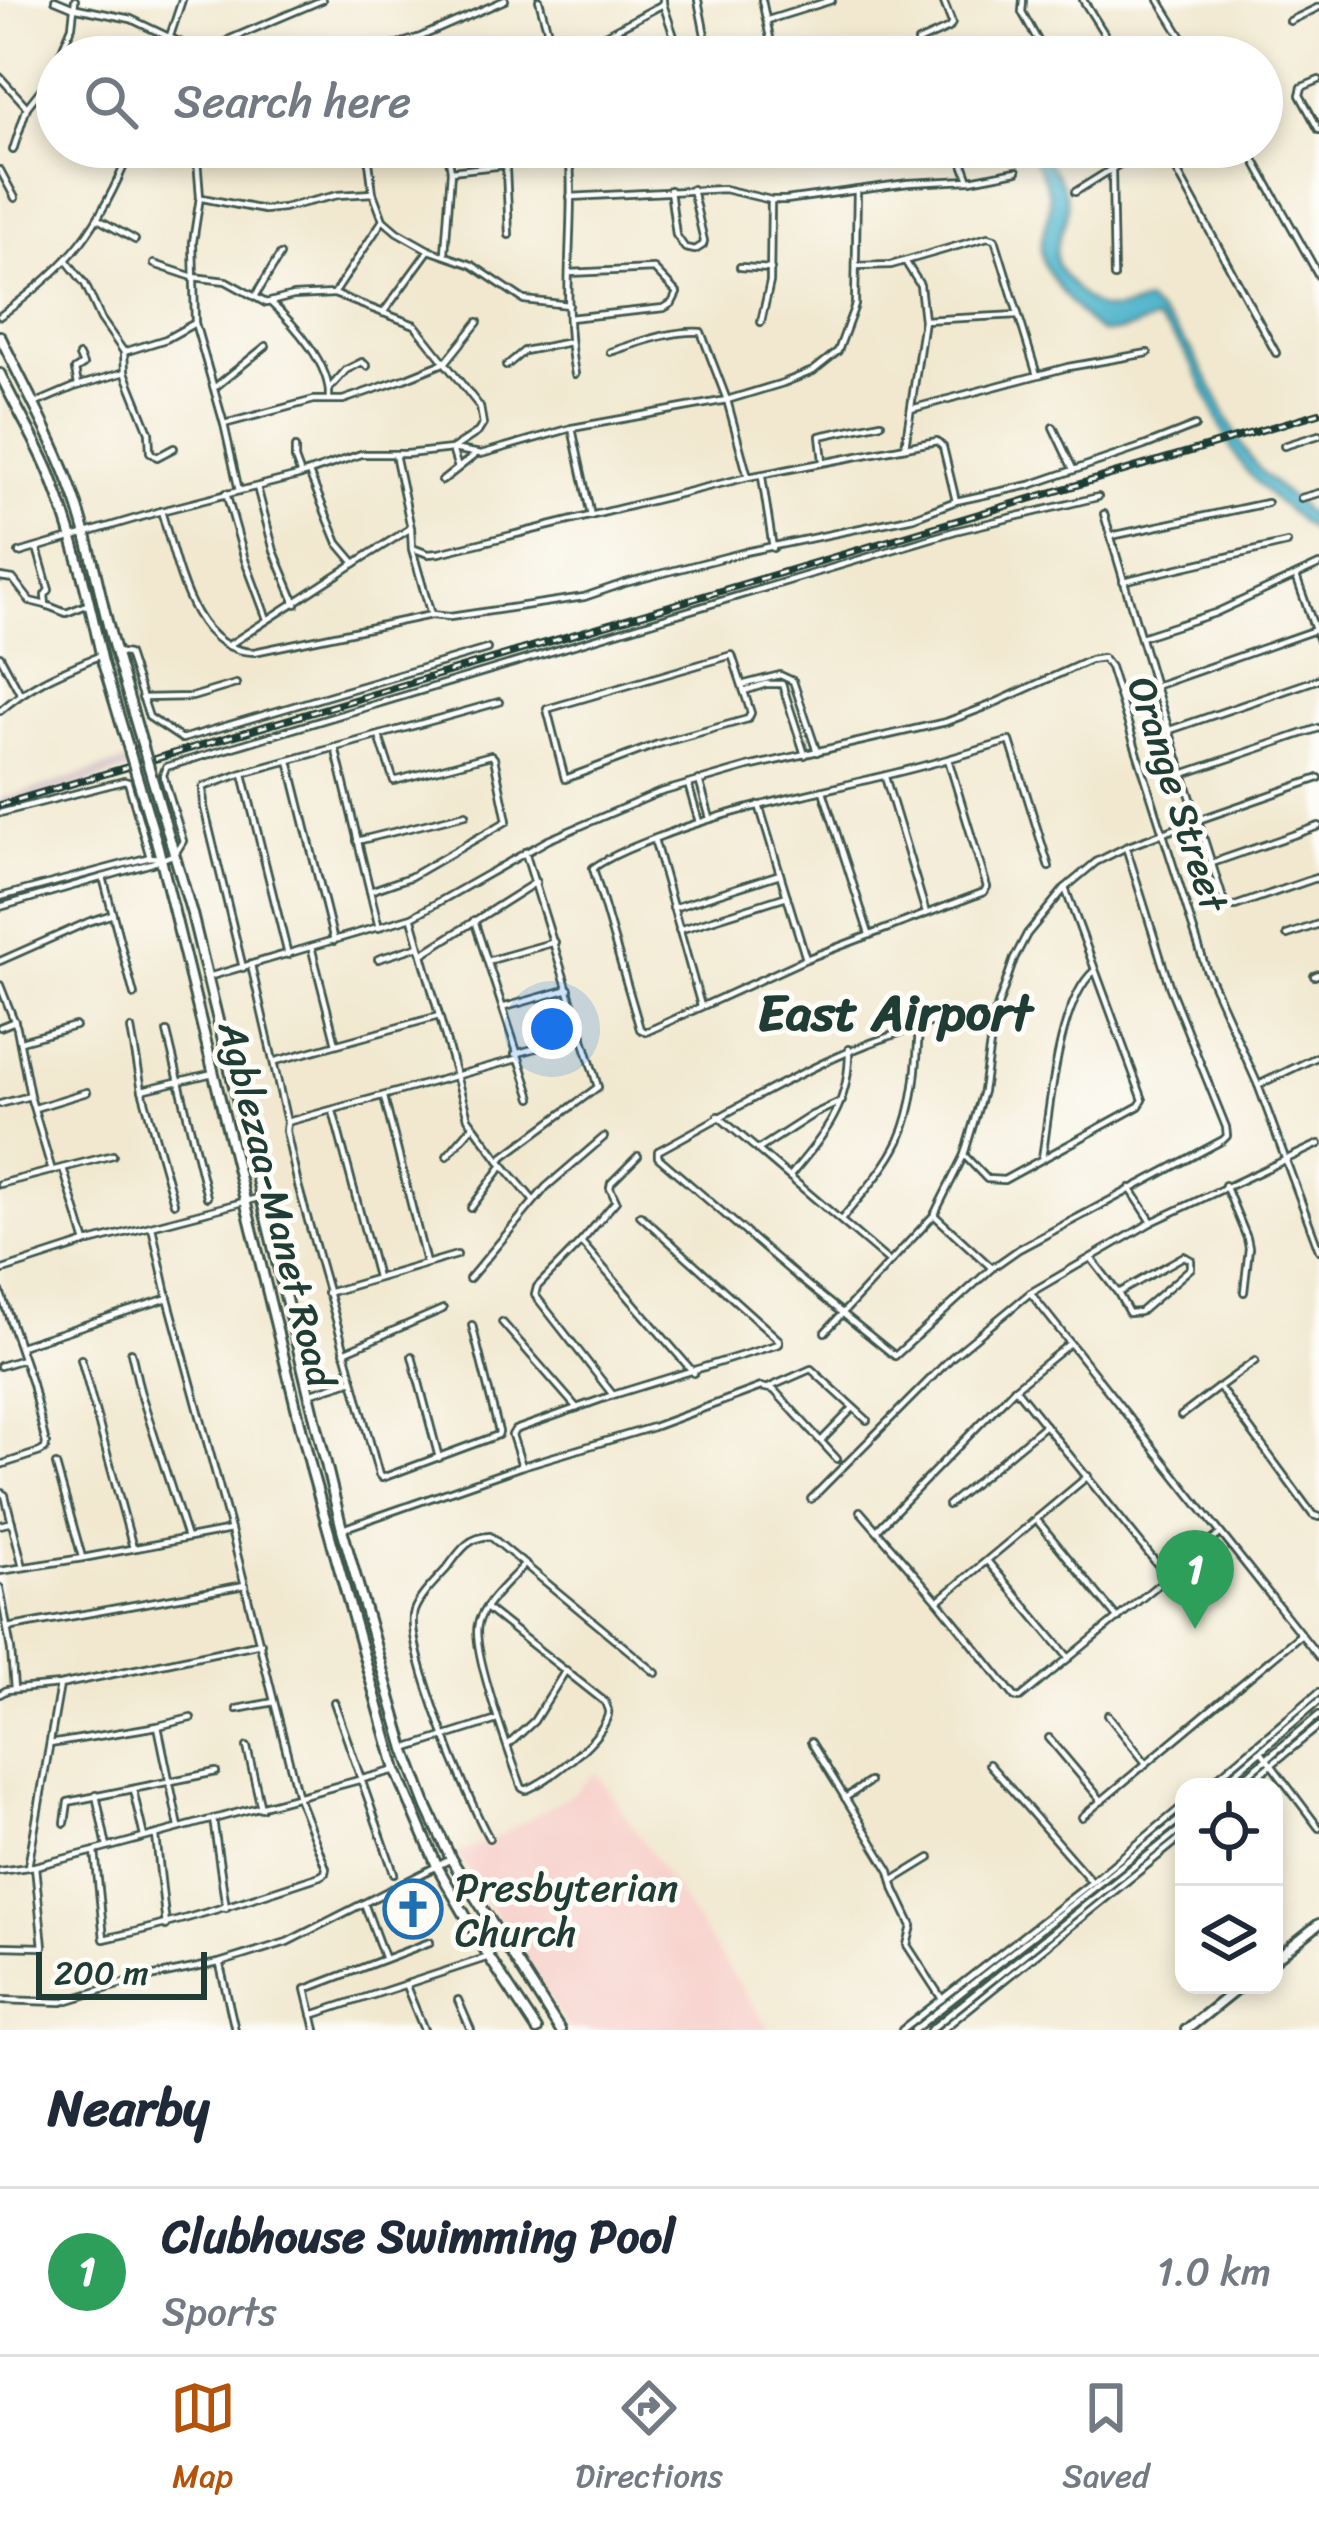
<!DOCTYPE html>
<html lang="en">
<head>
<meta charset="utf-8">
<style>
  body { margin:0; font-family:Sriracha,sans-serif; background:#f2f2f3; color:#1f2937 }
  .controls { position:absolute; right:36px; bottom:36px; display:grid; overflow:hidden; border-radius:24px; box-shadow:0 6px 18px #0003 }
  .controls button { width:108px; height:108px; display:grid; place-items:center; padding:0; border:0; border-bottom:3px solid #e0e1e3; background:#fff; color:#1f2937; font:60px sans-serif }
  .scale { position:absolute; left:36px; bottom:30px; width:171px; box-sizing:border-box; padding-left:12px; border:6px solid #1f3d34; border-top:0; font-size:33px; line-height:42px; white-space:nowrap; color:#1f3d34; -webkit-text-stroke:9px #fdfcf7; paint-order:stroke }
  .you { position:absolute; left:552px; top:1029px; width:42px; height:42px; margin:-30px; border:9px solid #fff; border-radius:50%; background:#1a73e8; box-shadow:0 0 0 18px #1a73e833 }
  .badge { display:grid; place-items:center; width:78px; height:78px; border-radius:50%; background:#b45309; color:#fff; font-size:39px; font-weight:700 }
  .pin { position:absolute; translate:-50% -99px; filter:drop-shadow(0 3px 6px #0008) }
  .pin::after { content:''; position:absolute; top:63px; width:42px; height:36px; background:inherit; clip-path:polygon(0 0,100% 0,50% 100%) }
  .list { margin:0; padding:0; list-style:none }
  h2 { display:flex; justify-content:space-between; align-items:center; height:156px; margin:0; padding:0 48px; font-size:51px }
  h2 small { font-size:39px; font-weight:400; color:#747a83 }
  .list li { display:grid; grid-template-columns:78px 1fr auto; gap:36px; align-items:center; box-sizing:border-box; height:168px; padding:0 48px; border-top:3px solid #e0e1e3 }
  .list b { display:block; font-size:45px; white-space:nowrap }
  .list p { margin:0; font-size:39px; white-space:nowrap; color:#747a83 }
  .list em { font-size:39px; font-style:normal; color:#747a83 }
  .icon { flex:none; width:66px; height:66px; fill:none; stroke:currentColor; stroke-width:2; stroke-linecap:round; stroke-linejoin:round }
  .map { position:relative; flex:none; width:1319px; height:2030px; overflow:hidden }
  .search { position:absolute; background:#fff; box-shadow:0 6px 18px #0003; left:36px; right:36px; top:36px; height:132px; display:flex; align-items:center; gap:30px; box-sizing:border-box; padding:0 42px; border-radius:66px; color:#747a83; font-size:45px }
  .sheet { height:324px; background:#fff }
  nav { display:flex; justify-content:space-around; align-items:center; box-sizing:border-box; height:168px; border-top:3px solid #e0e1e3; background:#fff; font-size:33px; color:#747a83 }
  nav a { display:grid; justify-items:center; gap:6px }
  nav .on { color:#b45309 }
  .map>svg:first-child { display:block }
  .built { fill:#f7d0cb }
  .industrial { fill:#d2bec2 }
  .water { fill:#4bb2ca; stroke:#35787f; stroke-width:3 }
  .lines { fill:none; stroke-linecap:round; stroke-linejoin:round }
  .minor-casing { stroke:#3e574b; stroke-width:10 }
  .secondary-casing { stroke:#3e574b; stroke-width:14 }
  .minor { stroke:#fff; stroke-width:4.5 }
  .secondary { stroke:#fff; stroke-width:8 }
  .rail-casing { stroke:#1f3d34; stroke-width:8 }
  .rail { stroke:#fdfcf7; stroke-width:3; stroke-dasharray:9; stroke-linecap:butt }
  .secondary-bridge-casing { stroke:#3e574b; stroke-width:14; stroke-linecap:butt }
  .secondary-bridge { stroke:#fff; stroke-width:8 }
  .labels { text-anchor:middle; dominant-baseline:central; stroke-width:10; stroke-linejoin:round; paint-order:stroke }
  .street-label { font-size:39px; fill:#1f3d34; stroke:#fdfcf7 }
  .poi-label { font-size:39px; fill:#1f3d34; stroke:#fdfcf7; text-anchor:start }
  .district-label { font-size:51px; font-weight:bold; fill:#1f3d34; stroke:#fdfcf7 }
</style>
</head>
<body>
<div class="map">
<svg width="1319" height="2030" viewBox="0 0 1319 2030">
  <rect width="100%" height="100%" fill="#fdfcf7"/>
  <filter id="ink" filterUnits="userSpaceOnUse"><feTurbulence type="fractalNoise" baseFrequency=".00833" numOctaves="2"/><feDisplacementMap in="SourceGraphic" scale="24" xChannelSelector="R" yChannelSelector="G"/><feConvolveMatrix kernelMatrix="1 2 1 2 8 2 1 2 1" color-interpolation-filters="sRGB"/></filter>
  <filter id="wash" filterUnits="userSpaceOnUse"><feTurbulence type="fractalNoise" baseFrequency=".004" numOctaves="4" result="noise"/><feDisplacementMap in="SourceGraphic" scale="48" xChannelSelector="R" yChannelSelector="G"/><feGaussianBlur stdDeviation="2.7" result="paint"/><feColorMatrix in="noise" values="0 0 0 0 0 0 0 0 0 0 0 0 0 0 0 0 0 1.4 0 .05"/><feComposite in="paint" operator="in"/></filter>
  <g filter="url(#wash)">
    <rect width="100%" height="100%" fill="#f1e8cf"/>
    <polygon class="built" points="596,1772 770,2030 569,2030 456,1853 488,1842 575,1792"/>
    <polygon class="industrial" points="126,761 131,770 0,809 0,799"/>
    <path class="water" d="M1025 147H1036C1050 168 1064 177 1067 204 1069 224 1053 240 1056 260 1058 273 1087 303 1100 308 1115 313 1131 306 1146 302 1200 343 1212 395 1245 450 1263 479 1295 499 1319 523V537C1292 513 1256 488 1237 458 1210 413 1198 353 1156 320 1141 324 1117 335 1102 332 1087 328 1048 276 1043 261 1037 245 1045 231 1048 215 1054 189 1039 168 1025 147Z"/>
  </g>
  <g filter="url(#ink)">
    <g class="lines">
      <g class="minor-casing">
        <g id="minor">
          <polyline points="55,0 72,7 131,19 194,49 239,57"/>
          <polyline points="539,0 555,57"/>
          <polyline points="698,0 709,56"/>
          <polyline points="762,0 774,57"/>
          <polyline points="1023,0 1022,12 1047,57"/>
          <polyline points="1083,0 1119,57"/>
          <polyline points="1159,0 1194,57"/>
          <polyline points="663,4 681,57"/>
          <polyline points="768,20 832,0"/>
          <polyline points="1290,21 1319,7"/>
          <polyline points="418,38 423,57"/>
          <polyline points="213,51 230,39 322,0"/>
          <polyline points="59,57 72,26 75,0"/>
          <polyline points="167,57 169,39 182,0"/>
          <polyline points="358,57 418,38 505,0"/>
          <polyline points="564,57 663,4 663,0"/>
          <polyline points="919,57 918,42 949,28 952,23 943,0"/>
          <polyline points="1177,57 1190,50"/>
          <polyline points="0,77 27,107"/>
          <polyline points="1319,80 1302,87 1300,95 1319,130"/>
          <polyline points="196,147 200,197 193,242 195,323 224,424 239,491"/>
          <polyline points="505,147 509,235"/>
          <path d="M569 147C576 222 560 299 575 374"/>
          <polyline points="1164,147 1276,353"/>
          <polyline points="1247,147 1319,276"/>
          <polyline points="13,150 27,107 46,83 57,61"/>
          <polyline points="505,152 570,151"/>
          <polyline points="1112,169 1114,277"/>
          <polyline points="0,170 15,198"/>
          <polyline points="451,171 505,165"/>
          <polyline points="970,180 1017,171"/>
          <polyline points="670,190 676,235 685,248 695,250 703,245 704,241 692,189"/>
          <polyline points="1075,192 1147,147"/>
          <polyline points="570,197 724,189 771,200 786,200 908,183 969,180 957,147"/>
          <polyline points="202,198 264,210 283,208 338,195 373,193"/>
          <polyline points="98,219 135,240"/>
          <polyline points="383,220 397,232 429,250 472,265 524,300 569,305"/>
          <polyline points="445,253 451,171 447,147"/>
          <polyline points="67,261 85,284 101,319 124,352"/>
          <polyline points="905,261 920,285 924,320 905,447"/>
          <polyline points="154,264 193,277 226,281 266,303 293,296 334,294 383,220 373,193 367,147"/>
          <polyline points="856,266 891,265 988,237 995,239 1037,375"/>
          <polyline points="740,267 771,269"/>
          <polyline points="569,273 654,269 677,293 672,303 664,308 569,318"/>
          <polyline points="334,294 415,325 480,407 483,424 478,432 452,449 458,468"/>
          <polyline points="256,295 280,255"/>
          <path d="M271 303C294 324 331 365 329 398"/>
          <polyline points="383,313 429,250"/>
          <path d="M0 316C72 264 99 229 132 147"/>
          <polyline points="924,320 1018,315"/>
          <polyline points="761,322 770,282 771,200"/>
          <path d="M610 352C638 343 671 330 701 332L727 400 748 477"/>
          <polyline points="506,366 524,351 570,342"/>
          <polyline points="125,372 149,432 150,452 157,457 174,448"/>
          <polyline points="78,385 75,370 83,365 79,356"/>
          <polyline points="214,388 266,346"/>
          <polyline points="330,388 346,370 362,362 367,366"/>
          <polyline points="34,404 74,387 125,372 124,352 166,339 195,323"/>
          <polyline points="911,409 1068,367 1148,353"/>
          <polyline points="224,424 314,400 343,400 404,379 446,362 478,322"/>
          <polyline points="1053,427 1073,469"/>
          <polyline points="572,428 591,516"/>
          <polyline points="1284,446 1319,435"/>
          <polyline points="295,448 295,459 301,475"/>
          <polyline points="395,454 411,528"/>
          <polyline points="823,461 820,436 881,423"/>
          <polyline points="309,473 338,543 355,563 411,528 412,549 431,615 450,617 584,597 625,583 745,552 914,517 956,501 1030,485 1144,446 1195,426"/>
          <polyline points="762,477 773,548"/>
          <polyline points="442,481 476,454"/>
          <polyline points="257,487 274,551 296,604"/>
          <polyline points="226,493 245,560 267,619"/>
          <polyline points="1301,498 1319,493"/>
          <path d="M161 511C177 560 190 651 254 652L431 615"/>
          <polyline points="1104,514 1155,686 1225,905 1235,906 1319,877"/>
          <polyline points="1111,536 1267,503"/>
          <polyline points="37,548 49,590 45,595 46,605 66,613 89,604"/>
          <polyline points="415,549 428,554 439,553 748,477 937,441 943,447 956,501"/>
          <polyline points="19,553 161,511 298,476 361,454 407,454 452,449 481,454 572,428 727,400 783,383 813,371 838,351 855,305 857,190"/>
          <polyline points="0,577 13,579 30,601 46,605"/>
          <polyline points="1297,579 1319,641"/>
          <polyline points="1123,581 1287,543"/>
          <polyline points="1141,637 1215,613 1319,565"/>
          <polyline points="229,645 355,563"/>
          <polyline points="115,652 128,654 149,717 182,739 487,649"/>
          <polygon points="732,655 751,713 748,719 658,744 565,779 547,709"/>
          <polyline points="0,656 20,693"/>
          <polyline points="745,684 780,675 793,681 817,752"/>
          <polyline points="1155,686 1315,630"/>
          <polyline points="744,691 766,684 782,684 805,755"/>
          <polyline points="142,698 192,697 236,684"/>
          <path d="M0 711C35 681 59 673 101 655"/>
          <polyline points="1170,730 1319,679"/>
          <polyline points="335,747 379,928"/>
          <path d="M948 759C855 786 759 800 669 833 643 843 615 853 593 868L640 1029 646 1032 806 959 984 892 987 887 948 759 1010 741 1049 867"/>
          <polyline points="289,761 334,941"/>
          <polyline points="243,774 288,955"/>
          <polyline points="1183,774 1319,728"/>
          <polyline points="885,777 926,913"/>
          <polyline points="699,780 710,818"/>
          <polyline points="688,784 699,822"/>
          <polyline points="823,791 869,934"/>
          <polyline points="759,805 806,959"/>
          <polyline points="0,813 124,781 128,782 150,857"/>
          <polyline points="1184,825 1319,778"/>
          <polyline points="654,839 701,1006"/>
          <polyline points="357,841 466,814"/>
          <polyline points="1212,863 1319,826"/>
          <polyline points="103,877 134,995"/>
          <polyline points="370,891 410,877 507,821 494,758 491,755 394,781 379,736"/>
          <polyline points="0,897 150,857 161,858"/>
          <polyline points="0,907 152,863 175,854 183,841 163,775 166,767 955,531 1098,497"/>
          <polyline points="673,908 780,874"/>
          <polyline points="412,919 468,1118 499,1160 533,1200"/>
          <polyline points="474,920 532,1098"/>
          <polyline points="679,930 787,896"/>
          <polyline points="1287,935 1319,924"/>
          <polyline points="312,950 336,1044"/>
          <polyline points="424,953 536,882"/>
          <polyline points="378,959 419,946"/>
          <polyline points="491,960 555,942"/>
          <polyline points="0,961 88,922 113,914"/>
          <polyline points="251,965 287,1122 286,1131 298,1185 353,1380"/>
          <polyline points="243,968 204,807 203,787 243,773 499,702"/>
          <polyline points="1314,976 1319,974"/>
          <polyline points="208,977 412,917 548,840 658,793 748,767 946,722 988,706 1090,660 1103,658 1110,667 1206,969 1258,1085 1319,1250"/>
          <polyline points="0,985 17,1028 30,1096 52,1171"/>
          <polyline points="505,1007 569,989"/>
          <path d="M994 1017C981 1017 968 1016 956 1018 935 1020 913 1028 893 1035 809 1063 736 1109 658 1151V1157L800 1279 895 1356 992 1268 1019 1249 1223 1140 1227 1136 1226 1127 1170 988 1126 847"/>
          <polyline points="0,1027 15,1021"/>
          <polyline points="131,1029 142,1090 174,1203"/>
          <polyline points="167,1032 207,1197"/>
          <polyline points="21,1041 75,1026"/>
          <polyline points="515,1054 583,1035"/>
          <polyline points="276,1061 439,1016"/>
          <polyline points="1258,1085 1319,1056"/>
          <polyline points="142,1090 213,1073"/>
          <polyline points="384,1097 426,1263"/>
          <polyline points="0,1104 30,1096"/>
          <polyline points="35,1108 87,1092"/>
          <polyline points="333,1111 377,1277"/>
          <polyline points="718,1116 887,1260"/>
          <polyline points="287,1122 517,1059"/>
          <polyline points="759,1149 812,1115 842,1101"/>
          <polyline points="964,1155 987,1179 1004,1180 1139,1106 1143,1100 1065,888"/>
          <polyline points="447,1156 472,1127"/>
          <polyline points="638,1156 611,1183 610,1188 616,1201 581,1242 694,1373"/>
          <path d="M1042 1158C1050 1109 1057 1004 1094 971"/>
          <polyline points="499,1160 598,1087 525,852"/>
          <polyline points="63,1168 86,1243"/>
          <path d="M790 1176C824 1135 850 1106 849 1049"/>
          <polyline points="0,1184 113,1155"/>
          <polyline points="1225,1185 1247,1238 1249,1248 1244,1292"/>
          <polyline points="1130,1188 1152,1222"/>
          <polyline points="471,1208 503,1165"/>
          <polyline points="934,1215 992,1268"/>
          <path d="M841 1220C861 1195 885 1170 899 1141 915 1106 917 1064 919 1026"/>
          <polyline points="581,1242 537,1287 535,1295 613,1395"/>
          <polyline points="1091,1258 1118,1293 1184,1256 1191,1260 1191,1268 1140,1312 1129,1313 1118,1293"/>
          <polyline points="0,1271 86,1243 262,1197"/>
          <polyline points="469,1279 546,1187 604,1137"/>
          <polyline points="0,1291 32,1384 46,1444 45,1449 40,1452 0,1465"/>
          <polyline points="327,1293 457,1255"/>
          <polyline points="1032,1295 1319,1657"/>
          <polyline points="502,1322 577,1408"/>
          <polyline points="825,1332 934,1215 964,1155 983,1091 994,1017 1014,959 1027,934 1065,888 1096,862 1126,847 1177,828"/>
          <polyline points="20,1346 168,1298"/>
          <polyline points="131,1352 140,1391 187,1538"/>
          <polyline points="344,1352 443,1309"/>
          <polyline points="412,1356 439,1458"/>
          <polyline points="81,1359 133,1548"/>
          <polyline points="0,1366 23,1359"/>
          <polyline points="770,1387 811,1369 867,1420"/>
          <polyline points="1219,1387 1255,1361"/>
          <polyline points="1015,1388 1166,1575"/>
          <polyline points="312,1393 353,1380 379,1475 382,1478 498,1435 499,1432 472,1325"/>
          <polyline points="1181,1416 1219,1387 1313,1515 1319,1517"/>
          <polyline points="821,1441 853,1408"/>
          <polyline points="56,1465 82,1557"/>
          <polyline points="522,1466 512,1435 515,1430 613,1395 779,1344 779,1340 640,1215"/>
          <polyline points="0,1492 5,1495 23,1567"/>
          <polyline points="811,1499 952,1357 1030,1293 1152,1222 1319,1144"/>
          <polyline points="948,1505 1045,1425"/>
          <polyline points="860,1511 938,1601 1015,1697 1020,1698 1220,1534"/>
          <polyline points="1036,1519 1118,1619"/>
          <polyline points="0,1525 12,1522"/>
          <polyline points="342,1529 522,1466 653,1427 761,1387 774,1390 837,1459"/>
          <polyline points="877,1530 1015,1388 1070,1343"/>
          <polyline points="988,1562 1069,1658"/>
          <polyline points="0,1571 83,1558 231,1530"/>
          <polyline points="0,1588 11,1650 14,1689"/>
          <polyline points="938,1601 1088,1476"/>
          <path d="M486 1608 605 1702C608 1710 610 1712 606 1720 597 1743 548 1781 526 1790L522 1788C511 1758 471 1649 478 1624 484 1602 510 1581 525 1564"/>
          <polyline points="7,1628 245,1585"/>
          <polyline points="0,1694 7,1690 60,1685 261,1643"/>
          <polyline points="334,1702 394,1873"/>
          <polyline points="237,1709 274,1702"/>
          <polyline points="1108,1715 1146,1763"/>
          <polyline points="158,1726 191,1718"/>
          <polyline points="1049,1738 1102,1801"/>
          <polyline points="811,1742 890,1871 895,1890 912,1926 907,1945 942,1999"/>
          <polyline points="50,1744 158,1726 179,1827"/>
          <polyline points="508,1745 534,1721 566,1670"/>
          <polyline points="247,1747 261,1808"/>
          <polyline points="405,1749 497,1720"/>
          <polyline points="1261,1751 1319,1828"/>
          <polyline points="989,1764 1092,1882"/>
          <polyline points="1206,1787 1319,1692"/>
          <polyline points="1218,1787 1319,1701"/>
          <polyline points="1233,1787 1319,1715"/>
          <polyline points="1244,1787 1319,1726"/>
          <polyline points="133,1790 144,1837"/>
          <polyline points="96,1795 107,1847"/>
          <polyline points="845,1798 869,1782"/>
          <polyline points="1082,1817 1301,1634"/>
          <polyline points="213,1819 226,1908"/>
          <polyline points="65,1823 68,1802 216,1772"/>
          <polyline points="156,1836 166,1926"/>
          <path d="M489 1838C469 1803 403 1644 414 1611 420 1595 437 1580 448 1567 460 1551 468 1537 490 1536L656 1673"/>
          <path d="M95 1851 104 1939C178 1923 248 1900 320 1876L325 1873 326 1868 298 1797 231 1530 168 1298 152 1227"/>
          <polyline points="28,1867 60,1685"/>
          <polyline points="0,1871 35,1866 95,1851 396,1770"/>
          <polyline points="894,1880 930,1858"/>
          <polyline points="364,1903 384,1957"/>
          <polyline points="0,1946 43,1947 35,1866"/>
          <polyline points="220,1965 235,2030"/>
          <polyline points="406,1986 424,2030"/>
          <polyline points="0,2000 62,2002 135,1980 219,1963 287,1942 451,1859"/>
          <polyline points="458,2000 471,2030"/>
          <polyline points="312,2015 489,1957"/>
          <polyline points="316,2030 306,1989 430,1942"/>
          <polyline points="902,2030 1092,1882 1184,1805"/>
          <polyline points="914,2030 1184,1816"/>
          <polyline points="930,2030 1184,1826"/>
          <polyline points="942,2030 1184,1835"/>
        </g>
      </g>
      <g class="secondary-casing">
        <g id="secondary">
          <path d="M0 336C25 389 55 441 74 496 93 549 101 605 117 658"/>
          <path d="M0 374C16 408 36 440 50 474 74 535 89 600 103 663"/>
          <polyline points="171,843 192,914 342,1529 405,1749 427,1807 451,1859 560,2030"/>
          <polyline points="158,847 312,1472 396,1770 437,1866 489,1957 537,2030"/>
          <polyline points="1274,1960 1319,1924"/>
          <polyline points="1186,2030 1242,1985"/>
        </g>
      </g>
      <use href="#minor" class="minor"/>
      <use href="#secondary" class="secondary"/>
      <g class="rail-casing">
        <polyline id="rail" points="0,805 1319,413"/>
      </g>
      <use href="#rail" class="rail"/>
      <g class="secondary-bridge-casing">
        <g id="secondary-bridge">
          <polyline points="117,658 171,843"/>
          <polyline points="103,663 158,847"/>
        </g>
      </g>
      <use href="#secondary-bridge" class="secondary-bridge"/>
    </g>
  </g>
  <defs>
    <g id="church-ring" transform="scale(3)"><circle r="9.5" fill="#fdfcf7" stroke="#1f6fb2" stroke-width="1.5"/><path d="M-1.2-6h2.4v3.5h3.3v2.4h-3.3V6h-2.4V-.1h-3.3v-2.4h3.3Z" fill="#1f6fb2"/></g>
  </defs>
  <g fill-rule="evenodd">
    <use href="#church-ring" x="413" y="1909"/>
  </g>
  <g class="labels">
    <g class="street-label">
      <text transform="translate(1178 794) rotate(72)">Orange Street</text>
      <text transform="translate(277 1204) rotate(76)">Agblezaa-Manet Road</text>
    </g>
    <g class="poi-label">
      <text x="455" y="1887">Presbyterian<tspan x="455" dy="45">Church</tspan></text>
    </g>
    <g class="district-label">
      <text x="895" y="1013">East Airport</text>
    </g>
  </g>
</svg>
<div class="controls">
<button><svg class="icon" aria-label="locate" viewBox="0 0 24 24"><circle cx="12" cy="12" r="6"/><path d="M12 2v4M12 18v4M2 12h4M18 12h4"/></svg></button>
<button><svg class="icon" aria-label="layers" viewBox="0 0 24 24"><path d="M12 4l9 5-9 5-9-5zM3 14l9 5 9-5"/></svg></button>
</div>
<div class="scale">200 m</div>
<div class="you"></div>
<div class="pin badge" style="left:1195px;top:1629px;background:#2e9e5b">1</div>
<div class="search"><svg class="icon" aria-label="search" viewBox="0 0 24 24"><circle cx="10" cy="10" r="6"/><path d="M15 15l6 6"/></svg>Search here</div>
</div>
<section class="sheet">
<h2>Nearby<small></small></h2>
<ul class="list">
<li><span class="badge" style="background:#2e9e5b">1</span><div><b>Clubhouse Swimming Pool</b><p>Sports</p></div><em>1.0 km</em></li>
</ul>
</section>
<nav>
<a class="on"><svg class="icon" aria-label="map" viewBox="0 0 24 24"><path d="M3 6l6-2 6 2 6-2v14l-6 2-6-2-6 2zM9 4v14M15 6v14"/></svg>Map</a>
<a><svg class="icon" aria-label="directions" viewBox="0 0 24 24"><path d="M12 3l9 9-9 9-9-9zM9 14v-3h6M13 9l2 2-2 2"/></svg>Directions</a>
<a><svg class="icon" aria-label="saved" viewBox="0 0 24 24"><path d="M7 4h10v16l-5-4-5 4z"/></svg>Saved</a>
</nav>
</body>
</html>
